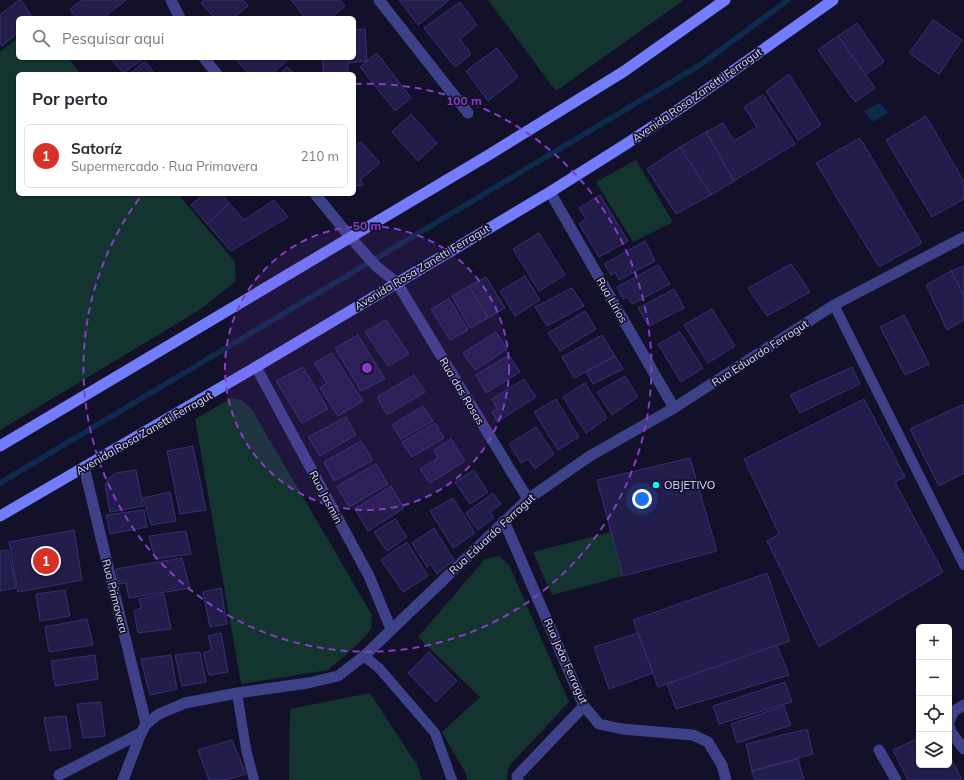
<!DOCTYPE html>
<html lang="pt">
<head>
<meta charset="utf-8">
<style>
  body { margin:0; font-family:Mulish,sans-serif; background:#f7f7f7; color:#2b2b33 }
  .controls { position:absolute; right:12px; bottom:12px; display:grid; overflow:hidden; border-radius:6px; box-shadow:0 1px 3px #0004 }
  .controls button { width:36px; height:36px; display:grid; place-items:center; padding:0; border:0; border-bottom:1px solid #e1e1e2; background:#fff; color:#2b2b33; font:20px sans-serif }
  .you { position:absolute; left:642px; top:499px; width:14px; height:14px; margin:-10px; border:3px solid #fff; border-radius:50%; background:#1a73e8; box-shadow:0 0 0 6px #1a73e833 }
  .badge { display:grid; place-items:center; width:26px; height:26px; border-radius:50%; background:#d93025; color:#fff; font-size:13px; font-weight:700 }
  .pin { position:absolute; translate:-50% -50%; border:2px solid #fff; box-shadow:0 1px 4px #0006 }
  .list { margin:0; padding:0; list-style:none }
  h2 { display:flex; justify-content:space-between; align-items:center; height:52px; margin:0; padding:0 16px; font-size:17px }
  h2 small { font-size:13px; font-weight:400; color:#7c7c81 }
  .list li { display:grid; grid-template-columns:26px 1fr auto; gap:12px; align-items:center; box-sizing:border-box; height:64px; margin:0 8px 8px; padding:0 8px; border:1px solid #e1e1e2; border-radius:6px }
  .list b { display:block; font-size:15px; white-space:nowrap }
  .list p { margin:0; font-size:13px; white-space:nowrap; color:#7c7c81 }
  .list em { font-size:13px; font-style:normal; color:#7c7c81 }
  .icon { flex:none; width:22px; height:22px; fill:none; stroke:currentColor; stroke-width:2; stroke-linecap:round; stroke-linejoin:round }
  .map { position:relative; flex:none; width:964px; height:780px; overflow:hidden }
  .search { position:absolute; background:#fff; box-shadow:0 1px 3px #0004; left:16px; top:16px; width:340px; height:44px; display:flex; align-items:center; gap:10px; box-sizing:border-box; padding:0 14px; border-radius:6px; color:#7c7c81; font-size:15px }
  .panel { position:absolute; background:#fff; box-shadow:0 1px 3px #0004; left:16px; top:72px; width:340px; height:124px; border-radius:6px }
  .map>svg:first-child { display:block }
  .green { fill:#143430 }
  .water { fill:#0e2a4c }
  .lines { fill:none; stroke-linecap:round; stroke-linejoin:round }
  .stream { stroke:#0e2a4c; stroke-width:5.5 }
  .building { fill:#221d4a; stroke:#373076 }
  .service { stroke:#3d4188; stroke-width:10 }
  .minor { stroke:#3d4188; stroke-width:11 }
  .secondary { stroke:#737cfd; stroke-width:11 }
  .ring { fill:none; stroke:#853dc5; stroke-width:2; stroke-dasharray:7 5 }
  .poi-dot { fill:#0af9fb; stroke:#13112a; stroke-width:1.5 }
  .labels { text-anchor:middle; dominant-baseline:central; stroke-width:3.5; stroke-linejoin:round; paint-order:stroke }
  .street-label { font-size:11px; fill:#dbdafe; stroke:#13112a }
  .poi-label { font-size:11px; fill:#dbdafe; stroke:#13112a; text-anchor:start }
  .centre { fill:#853dc5; stroke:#13112a; stroke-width:2 }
  .ring-label { font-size:12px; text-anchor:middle; font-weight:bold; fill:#853dc5; stroke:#13112a; stroke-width:3.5; stroke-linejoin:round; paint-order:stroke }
</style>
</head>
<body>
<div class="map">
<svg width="964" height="780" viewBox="0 0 964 780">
  <rect width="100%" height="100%" fill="#13112a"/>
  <g class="green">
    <polygon points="488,0 684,0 556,91"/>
    <polygon points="18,38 18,58 68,58 81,74 18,74 18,194 178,194 235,262 236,281 201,309 0,430 0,52"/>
    <polygon points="636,160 673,222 633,242 596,182"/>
    <polygon points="232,398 241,400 251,408 372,615 371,629 358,644 328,670 241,684 195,419"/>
    <polygon points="611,532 623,576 552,595 533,552"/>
    <polygon points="499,556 509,565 569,702 509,766 506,780 467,780 466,774 442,732 480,697 418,637 485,559"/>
    <polygon points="370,693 417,765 422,780 289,780 290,709"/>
  </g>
  <polygon class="water" points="880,103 888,113 872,122 864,111"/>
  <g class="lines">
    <polyline class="stream" points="0,483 700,65 788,0"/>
  </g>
  <g class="building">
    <polygon points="19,0 21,0 33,18 18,18 18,33 2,46 0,44 0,15"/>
    <polygon points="82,0 126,0 103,18 76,18 70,9"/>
    <polygon points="204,0 243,0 248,6 233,18 215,18 201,3"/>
    <polygon points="291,0 340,0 345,6 331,18 305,18"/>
    <polygon points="399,0 449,0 418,25"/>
    <polygon points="460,2 477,25 460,39 471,54 455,67 424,28"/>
    <polygon points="933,20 962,40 939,74 909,53"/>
    <polygon points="857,23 884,62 865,75 838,36"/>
    <polygon points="365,29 367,61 348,63 348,74 324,74 322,58 354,58 354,30"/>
    <polygon points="838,36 875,88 855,102 818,50"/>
    <polygon points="497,48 518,77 488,101 466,71"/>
    <polygon points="377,53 411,98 395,111 360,67"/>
    <polygon points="110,58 144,58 123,73"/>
    <polygon points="239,58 284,58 287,61 271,74 244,74 247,72 236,60"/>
    <polygon points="145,61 155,74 130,74"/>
    <polygon points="287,67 295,74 280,74"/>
    <polygon points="789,74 821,125 798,140 766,91"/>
    <polygon points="763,95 795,144 734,181 706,132 723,123 734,141 757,127 744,107"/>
    <polygon points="411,114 437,143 418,161 392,132"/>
    <polygon points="926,116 964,182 964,199 932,217 886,140"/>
    <polygon points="706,132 734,181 711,195 680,147"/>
    <polygon points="860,138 922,243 879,267 816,163"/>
    <polygon points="361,142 380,163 360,180 363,185 354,186 354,147"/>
    <polygon points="680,147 711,195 676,214 647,169"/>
    <polygon points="204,194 221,194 229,203 207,224 191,205"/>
    <polygon points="600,195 628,241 599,257 579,224 586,219 579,208"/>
    <polygon points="274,200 288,217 231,251 207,224 229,203 244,220"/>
    <polygon points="539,233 565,275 539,291 513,249"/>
    <polygon points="645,241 655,261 619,280 615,272 611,275 604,264"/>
    <polygon points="791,264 810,292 767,316 748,288"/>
    <polygon points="658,265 670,284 632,304 627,297 623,299 617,287"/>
    <polygon points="964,266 964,296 951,271"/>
    <polygon points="951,271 964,296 964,320 947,330 926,285"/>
    <polygon points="525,276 540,300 515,316 500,291"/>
    <polygon points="486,277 505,308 488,318 469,286"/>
    <polygon points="469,286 488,318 470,328 452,296"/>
    <polygon points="572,288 584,306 547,326 535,307"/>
    <polygon points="674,289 684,308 649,326 638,308"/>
    <polygon points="449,299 468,330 450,340 431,309"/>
    <polygon points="712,309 735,346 708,363 684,325"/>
    <polygon points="585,311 596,329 560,351 548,333"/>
    <polygon points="904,315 929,364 905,375 880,327"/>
    <polygon points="386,320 409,354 388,366 365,332"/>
    <polygon points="496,332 507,349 475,370 463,353"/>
    <polygon points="680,332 703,368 681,382 658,344"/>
    <polygon points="358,335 385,379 361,391 335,348"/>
    <polygon points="602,335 615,356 574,378 562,357"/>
    <polygon points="332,353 363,401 338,416 320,388 327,383 314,363"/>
    <polygon points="509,355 520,372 486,393 476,375"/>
    <polygon points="615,356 623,369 593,384 586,372"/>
    <polygon points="303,367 328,409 302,423 276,381"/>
    <polygon points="852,367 860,384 800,413 790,395"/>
    <polygon points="414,375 425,392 387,415 377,397"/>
    <polygon points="625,376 638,397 612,415 597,392"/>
    <polygon points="524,379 536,397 497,422 492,412 497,409 492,399"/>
    <polygon points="585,383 607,418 586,433 563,397"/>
    <polygon points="556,399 579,437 558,450 534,412"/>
    <polygon points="864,399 905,477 895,482 943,572 819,647 767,541 779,534 744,459"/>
    <polygon points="964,404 964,473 939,486 910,429"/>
    <polygon points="423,406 433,421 401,439 392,425"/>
    <polygon points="346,417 356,435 320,456 308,437"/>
    <polygon points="435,423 444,438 412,457 402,442"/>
    <polygon points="536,427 554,454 535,469 528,459 521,463 509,444"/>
    <polygon points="451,439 465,461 430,483 420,469 438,458 434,450"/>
    <polygon points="361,441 373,460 334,481 324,462"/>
    <polygon points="193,446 206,510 180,514 167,451"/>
    <polygon points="690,458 717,551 623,576 597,480"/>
    <polygon points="376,464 388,484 349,507 337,486"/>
    <polygon points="136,470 143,506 110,512 105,485 109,478 116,473"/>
    <polygon points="474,470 488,492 470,504 455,482"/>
    <polygon points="391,486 404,508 368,531 355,509"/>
    <polygon points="170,492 176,521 151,525 143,498"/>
    <polygon points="493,493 501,504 490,512 494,518 478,530 466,513"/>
    <polygon points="453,498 475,533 453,548 430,511"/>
    <polygon points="144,510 147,527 110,534 106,515"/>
    <polygon points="395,519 407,537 387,551 374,532"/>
    <polygon points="434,528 454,560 437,574 431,564 427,567 412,543"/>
    <polygon points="74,530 82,580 18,592 9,542"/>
    <polygon points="186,531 191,554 155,559 149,536"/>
    <polygon points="407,542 428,576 403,592 381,560"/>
    <polygon points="8,550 16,588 0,591 0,551"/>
    <polygon points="182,558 190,588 129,598 126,583 119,584 116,569"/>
    <polygon points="767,573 790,641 658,687 633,620"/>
    <polygon points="221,588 227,624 210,627 203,592"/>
    <polygon points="65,590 70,616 40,621 36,594"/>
    <polygon points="164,594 171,629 138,633 134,611 141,608 139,599"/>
    <polygon points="87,619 93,645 49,652 45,627"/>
    <polygon points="221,633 228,672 209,675 203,653 212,650 208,636"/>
    <polygon points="638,633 653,673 609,689 594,647"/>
    <polygon points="777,645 789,675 676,709 667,684"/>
    <polygon points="200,652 206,682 182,686 175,655"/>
    <polygon points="429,652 457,681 436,702 408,673"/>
    <polygon points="95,655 98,679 55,686 51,661"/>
    <polygon points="171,655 177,689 150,695 141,659"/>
    <polygon points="785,682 792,702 719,724 713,706"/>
    <polygon points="101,702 105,736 83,738 77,704"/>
    <polygon points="784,706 791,725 737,743 731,724"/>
    <polygon points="66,716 71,748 50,751 44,718"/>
    <polygon points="807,729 813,754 752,771 746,744"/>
    <polygon points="919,738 919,765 949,765 949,754 962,780 908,780 893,750"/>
    <polygon points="232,740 246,774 225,780 209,780 198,750"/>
    <polygon points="798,759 804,780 755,780 752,771"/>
  </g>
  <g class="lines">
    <g class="service">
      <polyline points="834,305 964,565"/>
      <polyline points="364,656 379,668 435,733 452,780"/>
      <polyline points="237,693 246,749 254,780"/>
    </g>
    <g class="minor">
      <polyline points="171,0 180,18"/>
      <polyline points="379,0 468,113"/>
      <polyline points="204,58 217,74"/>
      <polyline points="550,192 674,408"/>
      <polyline points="315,194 351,238 376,266 397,283 528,499"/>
      <polyline points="256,367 369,576 391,629"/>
      <polyline points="84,467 146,724"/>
      <polyline points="504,521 584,706 599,724 622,729 693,735 708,742 722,765 726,780"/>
      <polyline points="949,721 954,711 964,705"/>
      <polyline points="949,724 950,731 964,749"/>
      <polyline points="879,750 896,780"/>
      <polyline points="59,775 141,733 146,724 159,714 185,703 237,693 308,683 338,676 364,656 528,499 590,456 674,408 834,305 964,237"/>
      <polyline points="123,780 141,733"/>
      <polyline points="518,780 517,776 584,706"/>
    </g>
    <g class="secondary">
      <polyline points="0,446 487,156 623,72 725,0"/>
      <polyline points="0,516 256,367 550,192 623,146 682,107 833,0"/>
    </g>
  </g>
  <circle cx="367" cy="368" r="142" fill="#853dc5" fill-opacity=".12"/>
  <g class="ring">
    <circle cx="367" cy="368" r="142"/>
    <path d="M355 84A284 284 0 1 1 142 195"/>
  </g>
  <circle class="poi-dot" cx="656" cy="485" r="4"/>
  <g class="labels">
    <g class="street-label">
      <text transform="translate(697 95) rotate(-35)">Avenida Rosa Zanetti Ferragut</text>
      <text transform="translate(422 267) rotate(-31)">Avenida Rosa Zanetti Ferragut</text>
      <text transform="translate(612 300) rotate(60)">Rua Lírios</text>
      <text transform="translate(760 353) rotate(-33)">Rua Eduardo Ferragut</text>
      <text transform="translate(462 391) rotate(59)">Rua das Rosas</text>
      <text transform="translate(144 433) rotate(-30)">Avenida Rosa Zanetti Ferragut</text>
      <text transform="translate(326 497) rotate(62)">Rua Jasmin</text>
      <text transform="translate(492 534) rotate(-43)">Rua Eduardo Ferragut</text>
      <text transform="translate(115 596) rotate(76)">Rua Primavera</text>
      <text transform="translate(566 661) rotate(66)">Rua João Ferragut</text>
    </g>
    <g class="poi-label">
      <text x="664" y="485">OBJETIVO</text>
    </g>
  </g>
  <circle cx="367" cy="368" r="6" class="centre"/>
  <g class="ring-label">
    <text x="464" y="105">100 m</text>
    <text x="367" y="230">50 m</text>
  </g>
</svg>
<div class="controls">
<button>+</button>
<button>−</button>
<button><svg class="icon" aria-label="locate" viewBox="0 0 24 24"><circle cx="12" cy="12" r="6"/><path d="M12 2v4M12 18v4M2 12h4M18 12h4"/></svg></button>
<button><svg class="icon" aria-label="layers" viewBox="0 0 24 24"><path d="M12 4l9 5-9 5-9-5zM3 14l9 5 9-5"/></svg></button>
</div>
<div class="you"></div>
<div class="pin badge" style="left:46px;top:561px">1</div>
<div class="search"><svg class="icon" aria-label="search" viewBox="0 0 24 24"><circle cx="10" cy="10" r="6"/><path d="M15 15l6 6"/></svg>Pesquisar aqui</div>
<section class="panel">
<h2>Por perto<small></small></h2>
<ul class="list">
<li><span class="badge">1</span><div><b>Satoríz</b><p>Supermercado · Rua Primavera</p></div><em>210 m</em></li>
</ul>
</section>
</div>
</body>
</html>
